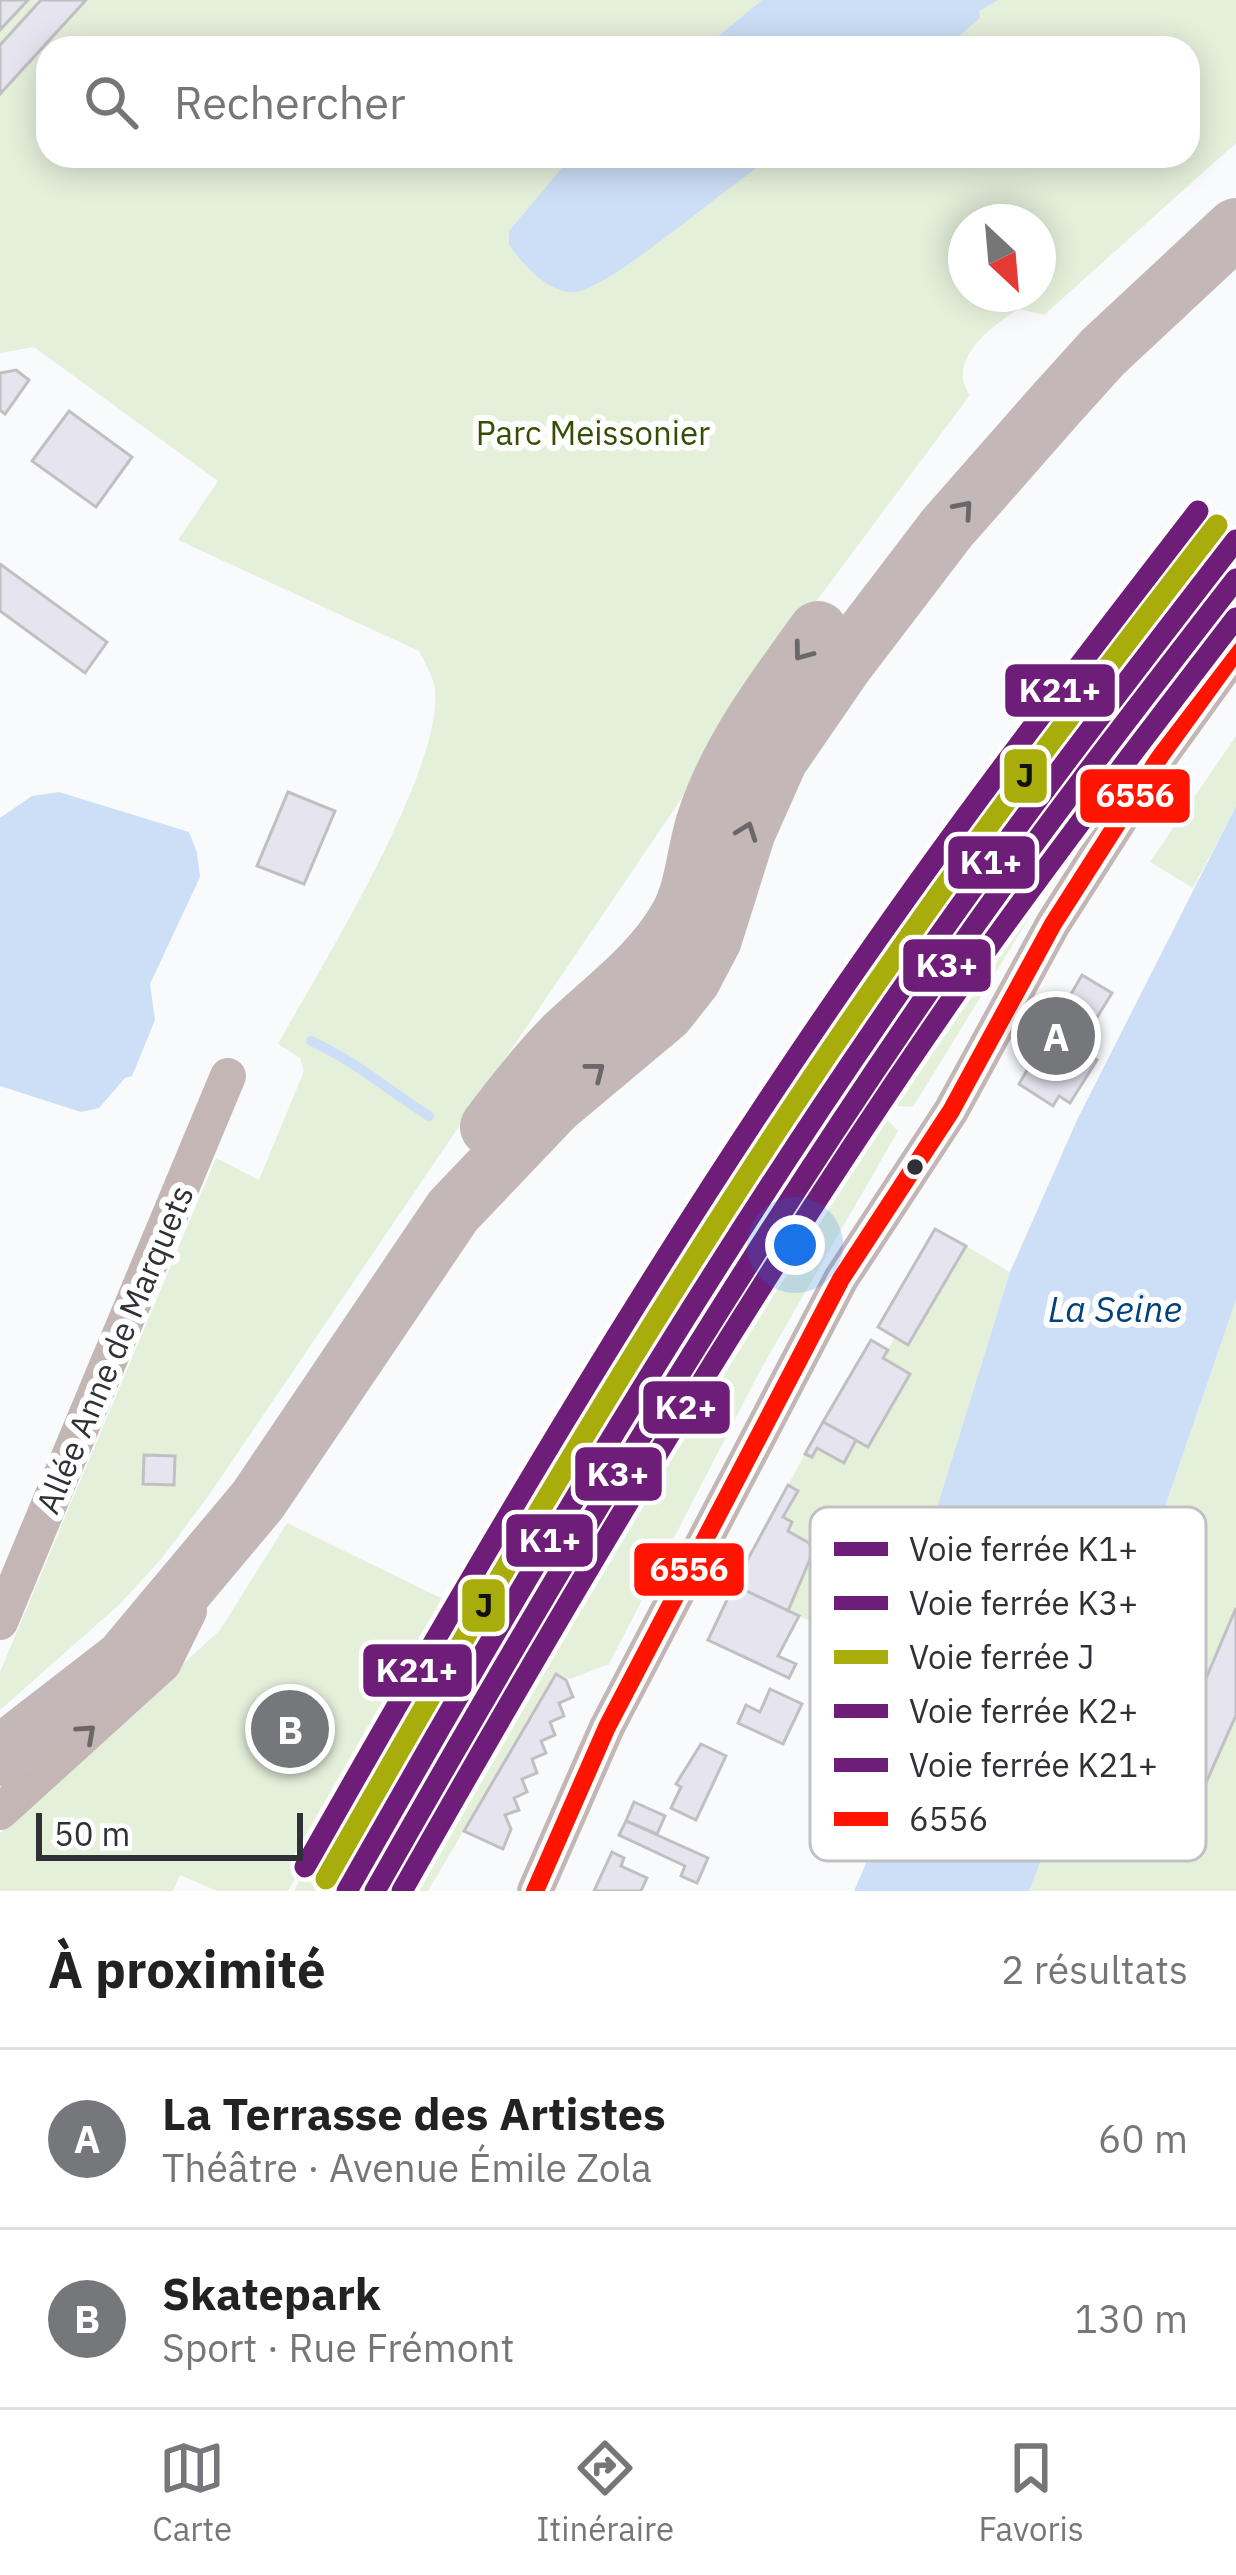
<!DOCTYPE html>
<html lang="fr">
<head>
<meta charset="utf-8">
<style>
  body { margin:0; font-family:"IBM Plex Sans",sans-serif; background:#f2f2f2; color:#222 }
  .compass { position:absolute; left:948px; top:204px; width:108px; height:108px; border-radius:50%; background:#fff; box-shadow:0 6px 30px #0003; rotate:154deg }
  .scale { position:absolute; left:36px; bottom:30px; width:267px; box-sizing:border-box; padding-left:12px; border:6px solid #2f3136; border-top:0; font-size:33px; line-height:42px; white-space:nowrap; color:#2f3136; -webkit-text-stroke:9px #fff; paint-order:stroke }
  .you { position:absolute; left:795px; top:1245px; width:42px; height:42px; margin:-30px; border:9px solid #fff; border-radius:50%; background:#1a73e8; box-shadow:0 0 0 18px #1a73e833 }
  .badge { display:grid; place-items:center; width:78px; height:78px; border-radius:50%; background:#75777b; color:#fff; font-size:39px; font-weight:700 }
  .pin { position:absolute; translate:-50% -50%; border:6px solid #fff; box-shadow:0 3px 12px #0006 }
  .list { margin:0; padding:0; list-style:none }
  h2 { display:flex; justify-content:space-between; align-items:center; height:156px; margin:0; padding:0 48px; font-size:51px }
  h2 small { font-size:39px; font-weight:400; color:#767676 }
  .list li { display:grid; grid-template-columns:78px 1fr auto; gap:36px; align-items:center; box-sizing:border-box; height:180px; padding:0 48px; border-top:3px solid #e0e0e0 }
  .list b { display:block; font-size:45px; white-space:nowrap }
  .list p { margin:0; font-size:39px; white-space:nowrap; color:#767676 }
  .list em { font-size:39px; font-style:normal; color:#767676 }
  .icon { flex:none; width:66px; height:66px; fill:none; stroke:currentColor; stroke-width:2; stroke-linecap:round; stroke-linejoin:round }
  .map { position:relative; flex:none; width:1236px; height:1891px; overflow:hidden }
  .search { position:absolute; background:#fff; box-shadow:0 6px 30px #0003; left:36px; right:36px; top:36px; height:132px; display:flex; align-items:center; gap:30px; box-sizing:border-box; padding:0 42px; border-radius:36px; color:#767676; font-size:45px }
  .sheet { height:516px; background:#fff }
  nav { display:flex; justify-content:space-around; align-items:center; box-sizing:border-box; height:168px; border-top:3px solid #e0e0e0; background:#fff; font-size:33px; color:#767676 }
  nav a { display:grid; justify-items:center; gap:6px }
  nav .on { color:#75777b }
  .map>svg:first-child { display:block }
  .green { fill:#e5f0db; fill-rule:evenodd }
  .water { fill:#ccdff6 }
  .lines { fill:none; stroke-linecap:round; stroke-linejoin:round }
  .stream { stroke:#ccdff6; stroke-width:10 }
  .building { fill:#e6e4ef; stroke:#c0c0c3; stroke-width:3 }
  .street { stroke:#c3b6b5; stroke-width:36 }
  .primary { stroke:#c3b8b7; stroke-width:60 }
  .bus-1-casing { stroke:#fff; stroke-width:27 }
  .bus-1 { stroke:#ff1400; stroke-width:18 }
  .rail-1-casing { stroke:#fff; stroke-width:30 }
  .rail-2-casing { stroke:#fff; stroke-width:30 }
  .rail-3-casing { stroke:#fff; stroke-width:30 }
  .rail-4-casing { stroke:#fff; stroke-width:30 }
  .rail-5-casing { stroke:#fff; stroke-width:30 }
  .rail-1 { stroke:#6e1e78; stroke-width:21 }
  .rail-2 { stroke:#6e1e78; stroke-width:21 }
  .rail-3 { stroke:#a8ad0b; stroke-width:21 }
  .rail-4 { stroke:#6e1e78; stroke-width:21 }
  .rail-5 { stroke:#6e1e78; stroke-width:21 }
  .oneway { stroke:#6a676a }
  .oneway2 { stroke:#6a6669 }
  .bus-dot { fill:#2f3136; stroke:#fff; stroke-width:4.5 }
  .labels { text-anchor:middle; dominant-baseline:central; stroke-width:12; stroke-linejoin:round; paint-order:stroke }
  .park-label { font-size:33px; fill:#364d06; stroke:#fff }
  .street-label { font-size:33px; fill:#2f3136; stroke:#fff }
  .water-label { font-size:36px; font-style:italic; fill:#02417f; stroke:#fff }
  .key { fill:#fff; stroke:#c1c1c3; stroke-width:3 }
  .key-label { font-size:33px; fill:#2f3136 }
  .line-badge { stroke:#fff; stroke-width:4.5 }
  .badge-label { font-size:33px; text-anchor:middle; font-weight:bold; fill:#fff }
  .pale-badge-label { font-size:33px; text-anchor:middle; font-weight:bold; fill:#111 }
</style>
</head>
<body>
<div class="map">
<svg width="1236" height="1891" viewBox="0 0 1236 1891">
  <rect width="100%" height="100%" fill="#f8fafc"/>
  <g class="green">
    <path d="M0 0H1236V143L1044 315 1019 309C991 326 945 362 970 395L806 615 209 1495 162 1558 120 1604 0 1710V1672L216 1158 259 1180 304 1071 300 1058 278 1044C318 972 450 760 434 684 431 673 424 661 419 651L178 540 218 481 34 347 0 353ZM48 48H1188V156H48ZM966 222H1038V294H966Z"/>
    <polygon points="1236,595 1236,619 1109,788 913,1107 896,1106 879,1094 1182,663"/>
    <polygon points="1236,736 1236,806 1193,888 1150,862"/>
    <polygon points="872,1103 898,1131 761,1369 609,1664 570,1679 557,1673 428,1891 393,1891 623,1496"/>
    <polygon points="966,1246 1010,1272 890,1659 788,1611 813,1552 809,1543 788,1531 792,1522 783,1517 797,1491 788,1485 805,1454 812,1457 817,1448 843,1462 856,1440 869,1446 910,1375 883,1358 895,1337 907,1344"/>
    <polygon points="1236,1300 1236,1891 1029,1891 1059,1815"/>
    <polygon points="287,1523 447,1601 288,1891 217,1891 180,1875 173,1891 0,1891 0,1833 220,1630"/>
    <polygon points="451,1602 479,1610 316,1891 294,1891"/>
  </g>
  <g class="water">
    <polygon points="762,0 998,0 979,11 980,18 945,48 704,48"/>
    <path d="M572 156H775C733 180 612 288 575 292 548 294 523 264 509 245V231Z"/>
    <polygon points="59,792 189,832 197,853 200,877 150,984 155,1020 132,1076 125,1078 99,1108 81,1112 0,1086 0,818 32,796"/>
    <polygon points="1236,806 1236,1300 1059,1815 1029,1891 854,1891 880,1831 890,1659 1010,1272 1077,1120"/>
  </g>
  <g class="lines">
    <path class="stream" d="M311 1041C354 1060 389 1091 429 1116"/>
  </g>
  <g class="building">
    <polygon points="0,0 28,0 0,30"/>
    <polygon points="41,0 86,0 0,94 0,45"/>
    <polygon points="16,370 29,380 5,414 0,410 0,373"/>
    <polygon points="69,411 132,457 96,507 32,461"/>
    <polygon points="0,564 107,642 85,673 0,611"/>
    <polygon points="288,792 335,811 304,884 257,866"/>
    <polygon points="1082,975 1112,993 1078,1048 1097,1060 1070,1103 1059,1096 1053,1106 1019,1084"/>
    <polygon points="935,1229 966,1246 908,1345 878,1327"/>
    <polygon points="871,1340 888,1350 883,1358 910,1374 868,1447 823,1422"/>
    <polygon points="823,1422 856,1440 844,1463 817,1448 812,1457 805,1454"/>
    <polygon points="144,1455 175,1456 174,1485 143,1484"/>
    <polygon points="788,1485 798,1491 783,1517 792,1522 788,1531 809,1543 813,1552 788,1611 734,1585"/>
    <polygon points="734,1585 799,1616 778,1656 796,1664 789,1678 708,1640"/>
    <polygon points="1236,1608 1236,1715 1205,1785 1167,1770"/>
    <polygon points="556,1674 566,1680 573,1697 559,1703 564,1716 550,1722 555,1735 541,1741 546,1753 532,1759 537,1773 522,1779 527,1792 514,1798 519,1810 505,1815 511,1829 503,1849 464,1831"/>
    <polygon points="770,1689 802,1704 783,1744 738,1723 746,1705 760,1712"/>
    <polygon points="701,1744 726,1756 696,1820 671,1808 681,1787 676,1784"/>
    <polygon points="634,1802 665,1816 657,1834 626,1821"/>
    <polygon points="626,1821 708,1858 697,1883 681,1876 685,1866 619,1835"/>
    <polygon points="612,1852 624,1858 621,1866 647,1878 641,1891 594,1891"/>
  </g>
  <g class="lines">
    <g class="street">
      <polyline points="0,1622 228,1076"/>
      <polyline points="0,1812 163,1664 189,1611"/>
      <polyline points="535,1891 607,1727 841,1279 951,1111 1053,924 1161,755 1236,651"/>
    </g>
    <g class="primary">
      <path d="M490 1127C514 1095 538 1064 566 1036 605 999 653 965 680 916 696 886 696 851 707 819 731 748 775 691 818 631"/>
      <polyline points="0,1756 124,1660 258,1500 453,1211 554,1105 665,1012 691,979 712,939 746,831 778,759 844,663 947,528 1056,404 1103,352 1236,228"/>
    </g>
    <g class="bus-1-casing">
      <polyline id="bus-1" points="535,1891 607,1727 841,1279 951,1111 1053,924 1161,755 1236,651"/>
    </g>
    <use href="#bus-1" class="bus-1"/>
    <g class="rail-1-casing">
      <path id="rail-1" d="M347 1891C525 1577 708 1266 915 970 1017 823 1126 682 1236 540"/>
    </g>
    <g class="rail-2-casing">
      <path id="rail-2" d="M375 1891C549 1583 731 1279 932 987 1028 847 1132 713 1236 579"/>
    </g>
    <g class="rail-3-casing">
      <path id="rail-3" d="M326 1879C505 1564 688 1251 897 954 999 807 1108 666 1217 525"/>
    </g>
    <g class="rail-4-casing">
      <path id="rail-4" d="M402 1891C575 1586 754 1284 954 996 1044 868 1140 743 1236 618"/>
    </g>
    <g class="rail-5-casing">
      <path id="rail-5" d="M305 1867C484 1551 668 1237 877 940 980 793 1089 652 1198 511"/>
    </g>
    <use href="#rail-1" class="rail-1"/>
    <use href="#rail-2" class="rail-2"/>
    <use href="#rail-3" class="rail-3"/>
    <use href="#rail-4" class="rail-4"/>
    <use href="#rail-5" class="rail-5"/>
  </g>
  <defs><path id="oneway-chevron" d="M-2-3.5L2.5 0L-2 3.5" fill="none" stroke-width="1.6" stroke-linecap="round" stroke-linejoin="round" transform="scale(3)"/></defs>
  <g class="oneway">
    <use href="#oneway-chevron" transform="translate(964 509) rotate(-49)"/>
    <use href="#oneway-chevron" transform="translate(802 652) rotate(127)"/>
    <use href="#oneway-chevron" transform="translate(747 831) rotate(-70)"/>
    <use href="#oneway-chevron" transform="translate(596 1071) rotate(-38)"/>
  </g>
  <use class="oneway2" href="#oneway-chevron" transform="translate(87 1733) rotate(-42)"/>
  <circle class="bus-dot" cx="915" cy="1167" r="10"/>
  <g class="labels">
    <g class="park-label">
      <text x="593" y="432">Parc Meissonier</text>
    </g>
    <g class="street-label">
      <text transform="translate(114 1349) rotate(-67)">Allée Anne de Marquets</text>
    </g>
    <g class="water-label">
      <text x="1115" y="1308">La Seine</text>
    </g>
  </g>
  <rect x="810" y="1507" width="396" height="354" rx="18" class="key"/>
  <rect x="834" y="1542" width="54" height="14" fill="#6e1e78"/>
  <rect x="834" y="1596" width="54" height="14" fill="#6e1e78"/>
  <rect x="834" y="1650" width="54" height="14" fill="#a8ad0b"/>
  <rect x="834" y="1704" width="54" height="14" fill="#6e1e78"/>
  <rect x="834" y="1758" width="54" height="14" fill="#6e1e78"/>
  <rect x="834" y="1812" width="54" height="14" fill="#ff1400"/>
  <g class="key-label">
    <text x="909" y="1561">Voie ferrée K1+</text>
    <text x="909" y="1615">Voie ferrée K3+</text>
    <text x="909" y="1669">Voie ferrée J</text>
    <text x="909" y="1723">Voie ferrée K2+</text>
    <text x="909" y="1777">Voie ferrée K21+</text>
    <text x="909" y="1831">6556</text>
  </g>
  <g class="line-badge">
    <rect x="1003" y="662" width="114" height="57" rx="12" fill="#6e1e78"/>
    <rect x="1002" y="747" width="47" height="58" rx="12" fill="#a8ad0b"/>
    <rect x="1078" y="767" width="114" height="58" rx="12" fill="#ff1400"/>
    <rect x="946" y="834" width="91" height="57" rx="12" fill="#6e1e78"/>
    <rect x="901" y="937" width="92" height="57" rx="12" fill="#6e1e78"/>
    <rect x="641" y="1379" width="91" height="57" rx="12" fill="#6e1e78"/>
    <rect x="573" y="1445" width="91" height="58" rx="12" fill="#6e1e78"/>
    <rect x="504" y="1512" width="91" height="57" rx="12" fill="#6e1e78"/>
    <rect x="632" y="1541" width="114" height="57" rx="12" fill="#ff1400"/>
    <rect x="460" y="1577" width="47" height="57" rx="12" fill="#a8ad0b"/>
    <rect x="361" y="1642" width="113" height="57" rx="12" fill="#6e1e78"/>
  </g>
  <g class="badge-label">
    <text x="1060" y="702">K21+</text>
    <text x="1135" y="807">6556</text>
    <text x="991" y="874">K1+</text>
    <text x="947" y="977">K3+</text>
    <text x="686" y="1419">K2+</text>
    <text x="618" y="1486">K3+</text>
    <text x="550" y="1552">K1+</text>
    <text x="689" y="1581">6556</text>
    <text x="417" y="1682">K21+</text>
  </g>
  <g class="pale-badge-label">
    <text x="1025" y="787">J</text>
    <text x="484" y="1617">J</text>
  </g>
</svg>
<svg class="compass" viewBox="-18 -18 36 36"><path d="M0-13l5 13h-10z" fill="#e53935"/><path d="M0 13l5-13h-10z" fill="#767676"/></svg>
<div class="scale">50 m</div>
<div class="you"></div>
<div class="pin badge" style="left:1056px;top:1036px">A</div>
<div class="pin badge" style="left:290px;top:1729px">B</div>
<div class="search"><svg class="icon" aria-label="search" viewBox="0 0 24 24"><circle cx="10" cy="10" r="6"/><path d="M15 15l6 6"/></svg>Rechercher</div>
</div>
<section class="sheet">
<h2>À proximité<small>2 résultats</small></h2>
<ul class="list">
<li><span class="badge">A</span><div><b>La Terrasse des Artistes</b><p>Théâtre · Avenue Émile Zola</p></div><em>60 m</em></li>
<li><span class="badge">B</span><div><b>Skatepark</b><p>Sport · Rue Frémont</p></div><em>130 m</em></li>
</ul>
</section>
<nav>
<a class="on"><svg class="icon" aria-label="map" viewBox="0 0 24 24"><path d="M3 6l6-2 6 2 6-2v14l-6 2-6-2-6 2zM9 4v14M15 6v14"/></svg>Carte</a>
<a><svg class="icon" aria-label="directions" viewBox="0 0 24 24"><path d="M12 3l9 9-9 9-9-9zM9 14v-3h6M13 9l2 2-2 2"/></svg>Itinéraire</a>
<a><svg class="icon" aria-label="saved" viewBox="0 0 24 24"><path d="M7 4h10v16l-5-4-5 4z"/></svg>Favoris</a>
</nav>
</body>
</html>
